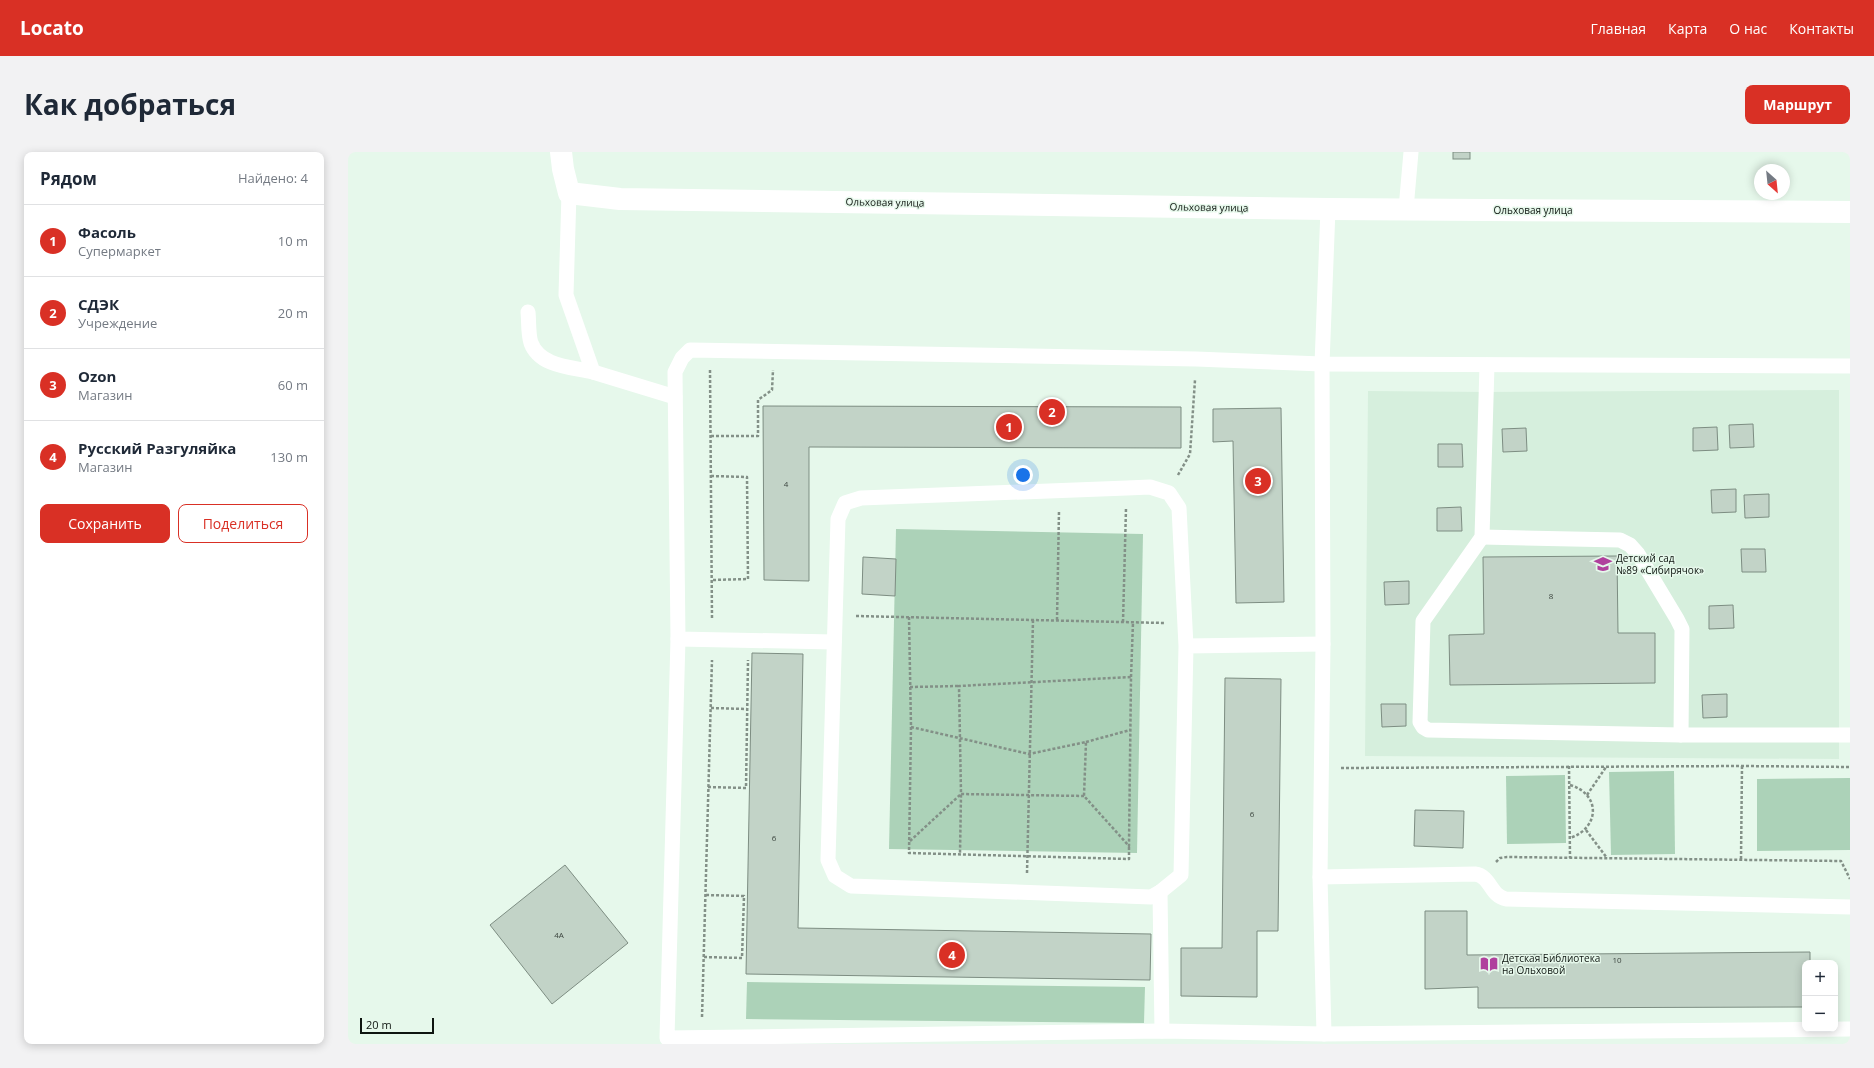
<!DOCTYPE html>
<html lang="ru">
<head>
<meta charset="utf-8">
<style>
  body { margin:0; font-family:"Open Sans",sans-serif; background:#f2f2f3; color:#1f2937 }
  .controls { position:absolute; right:12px; bottom:12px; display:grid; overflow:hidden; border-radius:8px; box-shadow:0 2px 10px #0003 }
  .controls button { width:36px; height:36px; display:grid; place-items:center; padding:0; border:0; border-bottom:1px solid #e0e1e3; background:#fff; color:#1f2937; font:20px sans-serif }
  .compass { position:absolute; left:1406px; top:12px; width:36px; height:36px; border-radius:50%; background:#fff; box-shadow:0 2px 10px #0003; rotate:153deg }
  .scale { position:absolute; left:12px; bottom:10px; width:74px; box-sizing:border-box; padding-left:4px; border:2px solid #0e1510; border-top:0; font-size:11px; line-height:14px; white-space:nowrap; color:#0e1510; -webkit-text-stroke:3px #e6f8eb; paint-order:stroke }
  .you { position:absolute; left:675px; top:323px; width:14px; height:14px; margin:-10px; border:3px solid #fff; border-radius:50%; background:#1a73e8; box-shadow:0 0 0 6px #1a73e833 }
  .badge { display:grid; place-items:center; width:26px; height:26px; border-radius:50%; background:#d93025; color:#fff; font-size:13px; font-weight:700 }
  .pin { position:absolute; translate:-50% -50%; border:2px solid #fff; box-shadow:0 1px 4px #0006 }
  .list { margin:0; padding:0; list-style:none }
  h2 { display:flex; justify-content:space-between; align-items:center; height:52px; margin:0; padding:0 16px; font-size:17px }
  h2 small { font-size:13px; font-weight:400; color:#747a83 }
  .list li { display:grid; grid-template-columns:26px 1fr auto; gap:12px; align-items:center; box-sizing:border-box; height:72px; padding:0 16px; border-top:1px solid #e0e1e3 }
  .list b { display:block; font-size:15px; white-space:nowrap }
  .list p { margin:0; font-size:13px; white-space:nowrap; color:#747a83 }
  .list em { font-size:13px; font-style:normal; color:#747a83 }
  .actions { display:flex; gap:8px; padding:12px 16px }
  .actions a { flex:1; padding:9px 0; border:1px solid #d93025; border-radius:8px; text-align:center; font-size:14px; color:#d93025 }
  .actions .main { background:#d93025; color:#fff }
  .map { position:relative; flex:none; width:1502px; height:892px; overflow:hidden; border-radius:8px }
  header { display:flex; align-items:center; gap:24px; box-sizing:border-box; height:56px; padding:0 20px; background:#d93025; color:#fff }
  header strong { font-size:19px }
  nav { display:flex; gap:22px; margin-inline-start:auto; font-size:14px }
  .intro { display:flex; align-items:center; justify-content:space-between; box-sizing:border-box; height:96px; padding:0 24px }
  h1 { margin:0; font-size:28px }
  .button { padding:10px 18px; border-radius:8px; background:#d93025; color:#fff; font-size:14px; font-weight:700 }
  main { display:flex; gap:24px; padding:0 24px }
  aside { flex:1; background:#fff; border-radius:8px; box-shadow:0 2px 10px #0003 }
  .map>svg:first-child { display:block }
  .built { fill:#d6efdd }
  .green { fill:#acd2b8 }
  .building { fill:#c2d3c7; stroke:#7d8d82 }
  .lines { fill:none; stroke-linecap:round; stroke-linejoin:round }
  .path { stroke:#839087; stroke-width:2.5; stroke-dasharray:3 2; stroke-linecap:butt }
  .service { stroke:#fff; stroke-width:15 }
  .minor { stroke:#fff; stroke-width:22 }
  .labels { text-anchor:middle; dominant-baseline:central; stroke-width:3; stroke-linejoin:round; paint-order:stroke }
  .number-label { font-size:8px; fill:#3b443e }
  .street-label { font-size:10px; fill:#0e1510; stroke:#e6f8eb }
  .poi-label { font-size:10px; fill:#0e1510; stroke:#e6f8eb; text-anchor:start }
</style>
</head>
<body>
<header>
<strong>Locato</strong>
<nav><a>Главная</a><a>Карта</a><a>О нас</a><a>Контакты</a></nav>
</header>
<div class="intro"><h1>Как добраться</h1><a class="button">Маршрут</a></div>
<main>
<aside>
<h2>Рядом<small>Найдено: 4</small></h2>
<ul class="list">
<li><span class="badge">1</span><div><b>Фасоль</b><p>Супермаркет</p></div><em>10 m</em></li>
<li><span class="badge">2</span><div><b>СДЭК</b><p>Учреждение</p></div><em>20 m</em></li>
<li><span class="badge">3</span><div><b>Ozon</b><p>Магазин</p></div><em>60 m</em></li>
<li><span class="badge">4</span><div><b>Русский Разгуляйка</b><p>Магазин</p></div><em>130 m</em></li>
</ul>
<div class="actions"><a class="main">Сохранить</a><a>Поделиться</a></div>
</aside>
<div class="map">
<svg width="1502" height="892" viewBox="0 0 1502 892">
  <rect width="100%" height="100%" fill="#e6f8eb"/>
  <polygon class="built" points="1491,238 1491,607 1017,604 1020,239 1138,240"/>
  <g class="green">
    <polygon points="548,377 795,382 789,701 541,697"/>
    <polygon points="1326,619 1327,702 1263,703 1261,620"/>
    <polygon points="1217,623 1218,691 1159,692 1158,624"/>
    <polygon points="1502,626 1502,698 1409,699 1409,627"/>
    <polygon points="399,830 797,835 796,871 398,867"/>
  </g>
  <g class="building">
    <rect x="1105" y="0" width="17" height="7"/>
    <polygon points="415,254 833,255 833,296 461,295 461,429 416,428"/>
    <polygon points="933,256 936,450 888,451 885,289 865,290 865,257"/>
    <polygon points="1405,272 1406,295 1382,296 1381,273"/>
    <polygon points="1369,275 1370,298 1345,299 1345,276"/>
    <polygon points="1178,276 1179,299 1155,300 1154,277"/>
    <polygon points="1090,292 1114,292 1115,315 1090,315"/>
    <polygon points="1388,337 1388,360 1364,361 1363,338"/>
    <polygon points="1421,342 1421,365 1397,366 1396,343"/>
    <polygon points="1113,355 1114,379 1089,379 1089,356"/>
    <polygon points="1393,397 1417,397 1418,420 1394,420"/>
    <polygon points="1269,404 1270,481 1307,481 1307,531 1102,533 1101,483 1136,482 1135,405"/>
    <polygon points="515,405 548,407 547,444 514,442"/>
    <polygon points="1061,429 1061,452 1037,453 1036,430"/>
    <polygon points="1385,453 1386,476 1361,477 1361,454"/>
    <polygon points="404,501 455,502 450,776 803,782 802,828 398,822"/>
    <polygon points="877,526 933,527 930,779 909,779 909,845 833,844 833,796 874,796"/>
    <polygon points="1379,542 1379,565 1355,566 1354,543"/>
    <polygon points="1033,552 1058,552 1058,574 1034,575"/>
    <polygon points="1067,658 1116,659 1115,696 1066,694"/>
    <polygon points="217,713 280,791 204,852 142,773"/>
    <polygon points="1077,759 1119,759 1119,803 1462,800 1462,811 1457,811 1457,855 1130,856 1130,835 1077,837"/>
  </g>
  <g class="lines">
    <g class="path">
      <polyline points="362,218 364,467"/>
      <polyline points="363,284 410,284 410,248 424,238 425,218"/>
      <polyline points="830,323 842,302 847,228"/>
      <polyline points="363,324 399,325 400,427 364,428"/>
      <polyline points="508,464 817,471"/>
      <polyline points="561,465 563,575 681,602 738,590 736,644 781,694 783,525 611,534 613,642 736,644"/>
      <polyline points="709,468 711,359"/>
      <polyline points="775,470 778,356"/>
      <polyline points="783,525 785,470"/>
      <polyline points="562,535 611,534"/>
      <polyline points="363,556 399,557"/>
      <polyline points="563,575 561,701 781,707 781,694"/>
      <polyline points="738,590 782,578"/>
      <polyline points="1221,614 1222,706"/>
      <polyline points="993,616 1394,614 1502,615"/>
      <path d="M1222 633C1253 642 1252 676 1222 686"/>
      <polyline points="360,635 398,636 400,508"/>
      <polyline points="1239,643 1258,615"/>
      <polyline points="1238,678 1259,706"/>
      <polyline points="562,689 613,642 612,702"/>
      <polyline points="1393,707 1394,614"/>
      <polyline points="1148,710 1152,706 1159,705 1493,709 1502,727"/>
      <polyline points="679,721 685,468"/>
      <polyline points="356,805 394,806 396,744 357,743"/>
      <polyline points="354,865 364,508"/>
    </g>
    <g class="service">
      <polyline points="221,41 218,143 245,220 327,245"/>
      <polyline points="980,57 974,212 1502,214"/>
      <polyline points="1058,57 1063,0"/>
      <path d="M180 160C181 170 180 182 183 191 192 215 224 215 245 220"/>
      <polyline points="1139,213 1134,385 1075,469 1072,570 1075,575 1080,578 1333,583 1502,583"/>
      <polyline points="1134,385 1272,388 1282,393 1290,402 1329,467 1334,477 1333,583"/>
      <polyline points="330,487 319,886 814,879 976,882 1502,877"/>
      <polyline points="486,490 330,487 327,220 334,206 342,198 848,207 974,212 975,492 972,725 976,882"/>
      <polyline points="838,494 833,723 812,740 803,745 503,734 487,724 480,708 490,367 497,351 513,346 779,336 802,335 821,341 831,356 838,494 975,492"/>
      <path d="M972 725 1127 722C1143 724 1142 744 1158 747L1502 755"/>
      <polyline points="812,740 814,879"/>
    </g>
    <polyline class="minor" points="213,0 215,17 221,41 272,47 980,57 1502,60"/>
  </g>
  <defs>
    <g id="school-bare" transform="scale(1.38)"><path d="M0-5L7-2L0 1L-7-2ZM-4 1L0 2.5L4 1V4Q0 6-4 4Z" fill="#b0409d" stroke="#e6f8eb" stroke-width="2.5" paint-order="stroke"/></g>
    <g id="library-bare" transform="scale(1.38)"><path d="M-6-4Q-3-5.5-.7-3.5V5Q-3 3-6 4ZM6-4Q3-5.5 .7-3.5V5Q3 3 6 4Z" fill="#b0409d" stroke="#e6f8eb" stroke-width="2.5" paint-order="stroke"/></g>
  </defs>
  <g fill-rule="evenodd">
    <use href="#school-bare" x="1255" y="412"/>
    <use href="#library-bare" x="1141" y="812"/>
  </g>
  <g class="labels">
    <g class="number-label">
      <text x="438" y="331">4</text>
      <text x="1203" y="443">8</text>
      <text x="904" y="661">6</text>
      <text x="426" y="685">6</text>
      <text x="211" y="782">4А</text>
      <text x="1269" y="807">10</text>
    </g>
    <g class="street-label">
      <text transform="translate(537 50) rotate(1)">Ольховая улица</text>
      <text transform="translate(861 55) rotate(1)">Ольховая улица</text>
      <text x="1185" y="58">Ольховая улица</text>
    </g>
    <g class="poi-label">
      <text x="1268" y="406">Детский сад<tspan x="1268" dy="12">№89 «Сибирячок»</tspan></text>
      <text x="1154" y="806">Детская Библиотека<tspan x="1154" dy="12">на Ольховой</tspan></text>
    </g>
  </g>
</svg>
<div class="controls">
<button>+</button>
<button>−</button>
</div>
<svg class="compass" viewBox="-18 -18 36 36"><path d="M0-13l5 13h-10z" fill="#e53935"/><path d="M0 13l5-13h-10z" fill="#747a83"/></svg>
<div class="scale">20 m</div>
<div class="you"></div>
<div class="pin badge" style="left:661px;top:275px">1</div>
<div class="pin badge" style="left:704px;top:260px">2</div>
<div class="pin badge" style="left:910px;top:329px">3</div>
<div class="pin badge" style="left:604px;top:803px">4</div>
</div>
</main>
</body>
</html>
